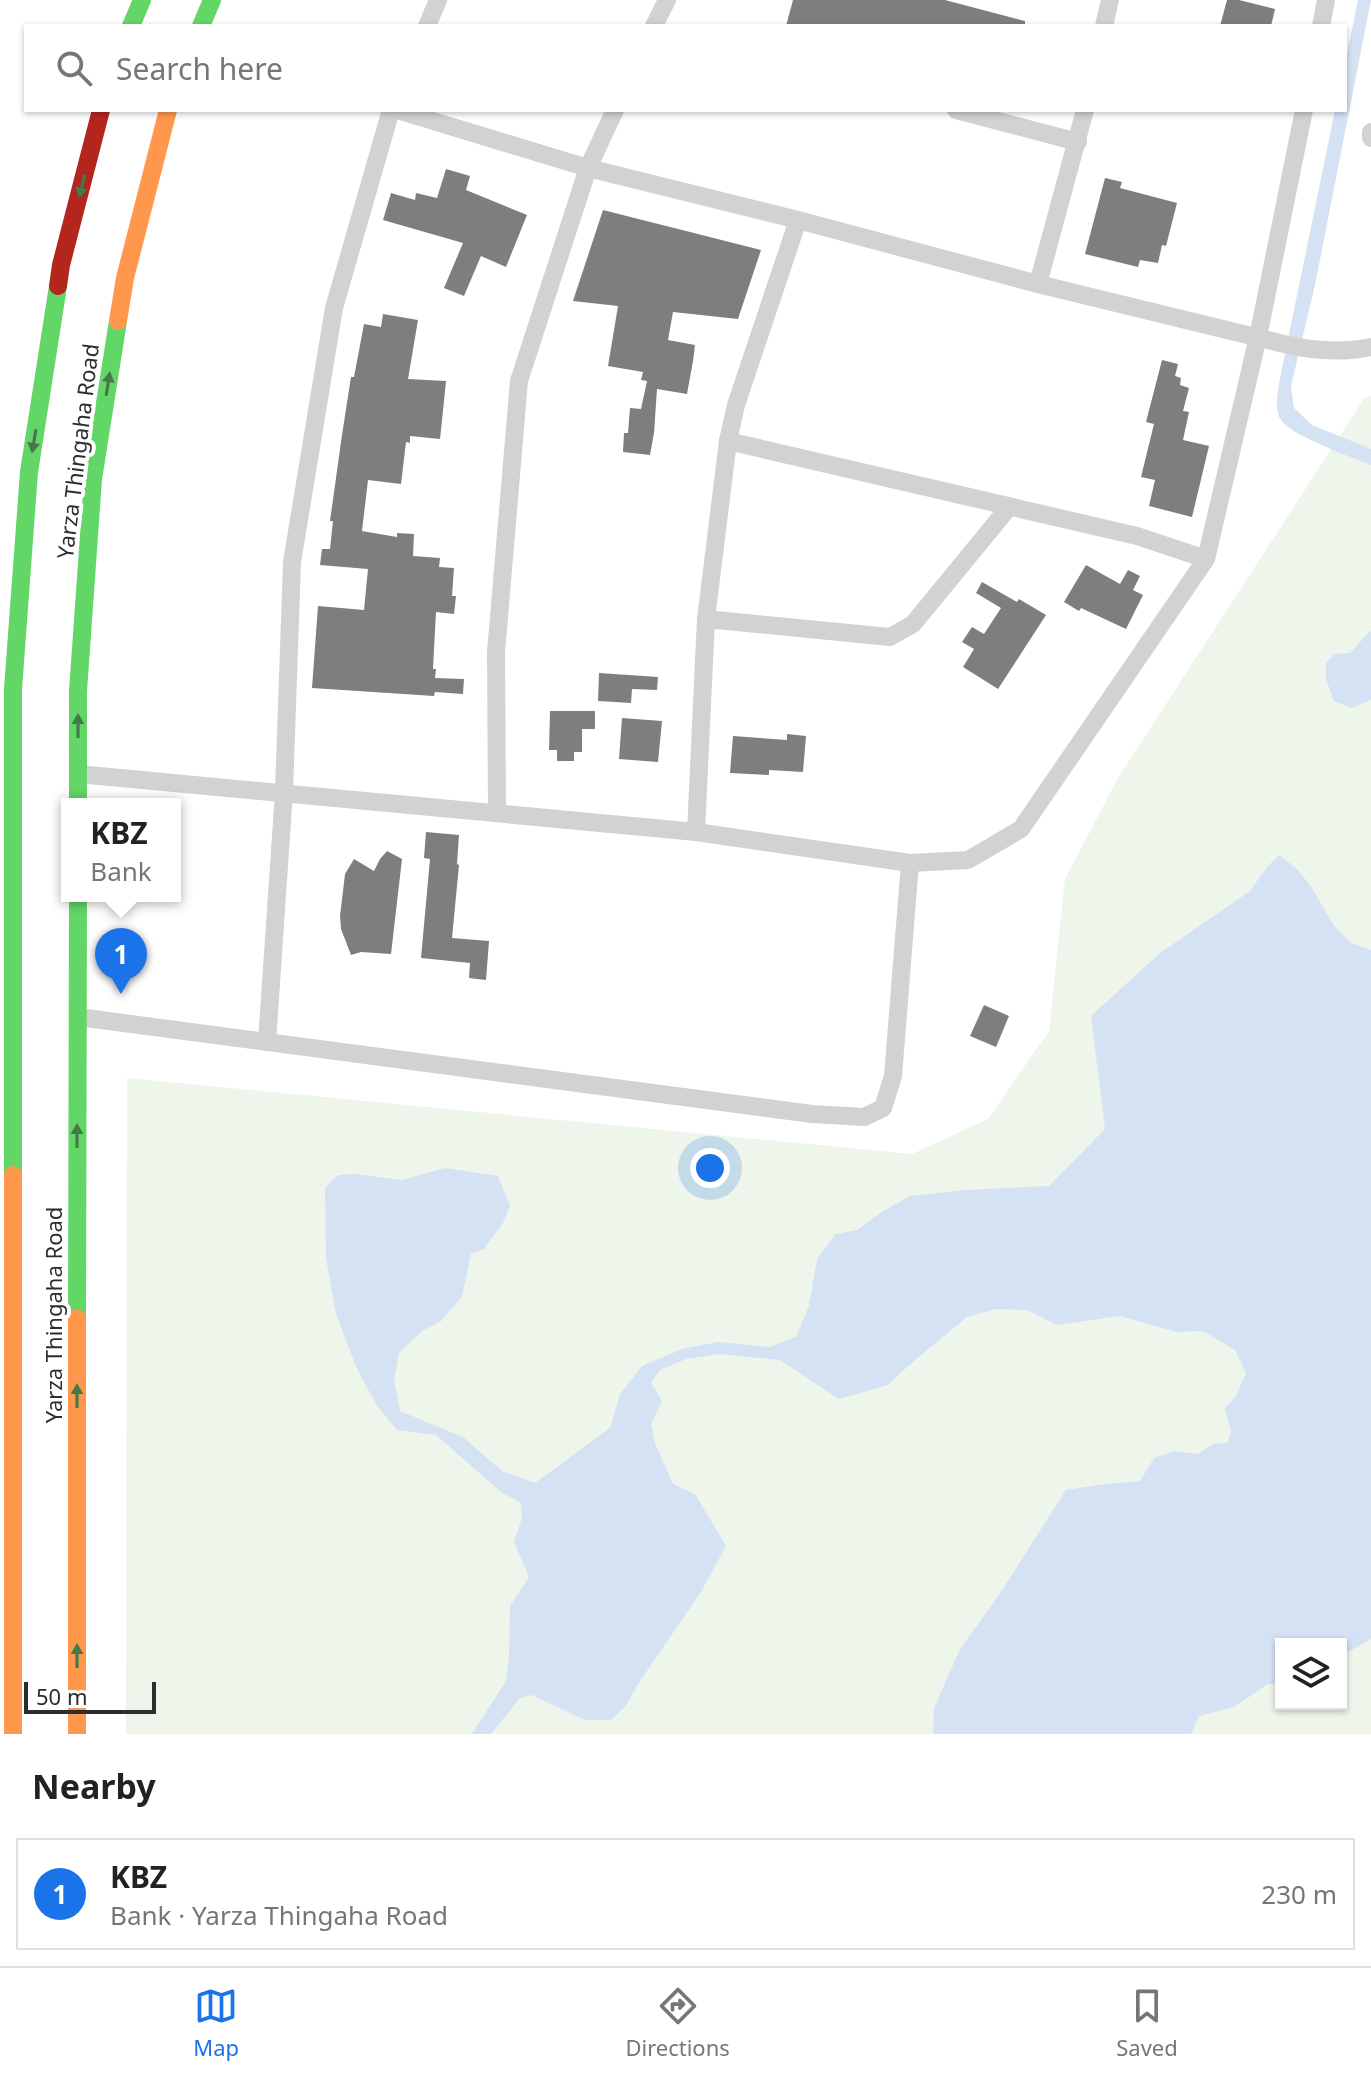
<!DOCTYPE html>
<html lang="en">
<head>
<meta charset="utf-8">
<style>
  body { margin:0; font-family:"Noto Sans",sans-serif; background:#f2f2f2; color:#222 }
  .controls { position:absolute; right:24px; bottom:24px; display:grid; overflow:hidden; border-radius:0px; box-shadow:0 2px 6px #0004 }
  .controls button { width:72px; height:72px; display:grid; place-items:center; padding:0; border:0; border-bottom:2px solid #e0e0e0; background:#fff; color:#222; font:40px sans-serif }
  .scale { position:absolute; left:24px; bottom:20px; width:132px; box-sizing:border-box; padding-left:8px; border:4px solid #2d2d2d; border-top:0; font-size:22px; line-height:28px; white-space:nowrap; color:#2d2d2d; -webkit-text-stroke:6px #fff; paint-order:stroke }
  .you { position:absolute; left:710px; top:1168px; width:28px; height:28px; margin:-20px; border:6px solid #fff; border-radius:50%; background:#1a73e8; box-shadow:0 0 0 12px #1a73e833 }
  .badge { display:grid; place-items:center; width:52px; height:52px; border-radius:50%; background:#1a73e8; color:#fff; font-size:26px; font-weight:700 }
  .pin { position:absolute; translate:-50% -66px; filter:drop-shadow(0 2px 4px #0008) }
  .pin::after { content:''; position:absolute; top:42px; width:28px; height:24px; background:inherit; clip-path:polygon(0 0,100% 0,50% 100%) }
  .popup { position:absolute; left:61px; top:798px; width:120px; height:104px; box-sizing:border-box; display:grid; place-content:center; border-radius:0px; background:#fff; filter:drop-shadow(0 2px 6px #0005); font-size:26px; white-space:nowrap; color:#767676 }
  .popup b { font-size:30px; color:#222 }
  .popup::after { content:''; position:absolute; left:50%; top:100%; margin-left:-16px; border:16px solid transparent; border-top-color:#fff }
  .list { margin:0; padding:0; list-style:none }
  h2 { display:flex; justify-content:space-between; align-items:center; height:104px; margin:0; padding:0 32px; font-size:34px }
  h2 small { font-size:26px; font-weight:400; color:#767676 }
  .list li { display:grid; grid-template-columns:52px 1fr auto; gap:24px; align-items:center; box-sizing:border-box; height:112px; margin:0 16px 16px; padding:0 16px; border:2px solid #e0e0e0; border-radius:0px }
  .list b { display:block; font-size:30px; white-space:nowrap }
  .list p { margin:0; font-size:26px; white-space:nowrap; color:#767676 }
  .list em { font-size:26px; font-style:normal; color:#767676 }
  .icon { flex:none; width:44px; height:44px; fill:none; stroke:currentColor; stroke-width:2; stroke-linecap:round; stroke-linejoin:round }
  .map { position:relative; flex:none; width:1371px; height:1734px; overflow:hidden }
  .search { position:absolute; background:#fff; box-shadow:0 2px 6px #0004; left:24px; right:24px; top:24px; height:88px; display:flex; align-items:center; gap:20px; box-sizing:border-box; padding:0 28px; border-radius:0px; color:#767676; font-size:30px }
  .sheet { height:232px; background:#fff }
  nav { display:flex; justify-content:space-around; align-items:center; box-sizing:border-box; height:112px; border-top:2px solid #e0e0e0; background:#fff; font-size:22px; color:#767676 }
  nav a { display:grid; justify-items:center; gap:4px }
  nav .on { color:#1a73e8 }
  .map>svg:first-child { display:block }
  .green { fill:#eef5ea; fill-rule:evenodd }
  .water { fill:#d5e2f3 }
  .building { fill:#7e7e7e }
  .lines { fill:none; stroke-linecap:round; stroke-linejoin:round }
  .street { stroke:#d2d2d2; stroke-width:18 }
  .fast { stroke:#63d668; stroke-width:18 }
  .slow { stroke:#ff974d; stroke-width:18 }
  .jam { stroke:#b3261e; stroke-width:18 }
  .oneway { fill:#457948 }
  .labels { text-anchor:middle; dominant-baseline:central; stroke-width:8; stroke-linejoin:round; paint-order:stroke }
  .street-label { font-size:22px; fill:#2d2d2d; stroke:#fff }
</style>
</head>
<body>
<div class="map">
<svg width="1371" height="1734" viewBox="0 0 1371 1734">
  <rect width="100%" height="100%" fill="#fff"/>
  <path class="green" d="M1371 396V1734H126L127 1078 912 1154 988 1119 1049 1031 1065 879 1118 778 1365 397ZM1281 1644H1341V1704H1281Z"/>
  <g class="water">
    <path d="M1358 0H1371L1315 285 1291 386 1294 408 1312 425 1371 449V465C1351 457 1292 436 1281 420 1274 410 1278 395 1279 383L1335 110H1345V63Z"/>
    <polygon points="1371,630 1371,700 1351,708 1334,701 1326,679 1326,663 1334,654 1350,653"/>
    <polygon points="1279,855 1298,870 1312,888 1334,926 1351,943 1371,950 1371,1639 1341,1656 1341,1644 1281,1644 1281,1685 1268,1684 1234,1707 1199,1716 1191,1734 933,1734 934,1708 960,1649 999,1595 1066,1490 1105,1484 1140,1481 1154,1458 1174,1451 1198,1454 1213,1444 1227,1443 1231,1432 1225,1408 1236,1396 1246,1373 1235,1350 1203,1331 1177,1332 1120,1316 1057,1325 1027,1310 996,1309 967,1317 908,1366 888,1385 839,1399 780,1360 719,1354 686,1359 660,1370 651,1382 662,1401 651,1424 655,1443 673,1484 695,1494 726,1546 701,1592 638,1684 625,1707 611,1720 585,1720 532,1695 520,1698 491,1734 472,1734 506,1681 509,1656 510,1606 529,1577 514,1542 522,1518 521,1503 501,1492 436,1435 397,1430 377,1406 357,1369 336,1314 326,1258 325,1189 331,1181 339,1175 354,1174 402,1180 445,1168 498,1176 510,1206 503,1223 484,1249 471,1254 462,1297 441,1321 421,1332 399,1353 394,1379 400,1411 463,1437 502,1471 535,1483 610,1428 620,1394 642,1366 682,1349 718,1342 770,1347 796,1337 809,1306 817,1259 836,1234 857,1230 882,1212 910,1196 966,1190 1049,1186 1105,1129 1091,1016 1160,953 1250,891 1267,867"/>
  </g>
  <g class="building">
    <polygon points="793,0 945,0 1025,21 1025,26 786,26"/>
    <polygon points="1227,0 1239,0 1275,9 1271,26 1220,26"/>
    <polygon points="446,169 470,176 466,190 527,215 506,267 481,256 464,296 444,288 463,243 383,220 391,193 415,200 416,193 437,198"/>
    <polygon points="1105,178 1122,182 1120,188 1177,203 1166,246 1162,245 1158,263 1140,260 1138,267 1085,254"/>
    <polygon points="603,210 761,250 738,319 673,312 668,340 695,345 693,361 687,394 657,389 654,433 650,455 623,452 624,433 628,433 630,408 641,409 647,381 641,380 643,372 608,366 618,306 573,301"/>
    <polygon points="383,314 418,320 408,379 446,381 444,401 440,439 410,436 410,443 406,442 401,484 368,480 362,531 397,537 397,533 414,534 413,556 440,558 439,567 454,568 452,596 456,596 454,614 436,612 433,669 436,669 435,678 464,679 463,694 435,692 434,696 312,688 318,606 364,610 368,569 320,565 322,549 330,549 333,521 330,521 342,435 351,377 354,377 364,324 381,327"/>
    <polygon points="1162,360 1178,364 1175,376 1181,378 1180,385 1189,388 1183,411 1189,412 1183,440 1209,446 1192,517 1149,506 1155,480 1141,477 1154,424 1146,422"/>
    <polygon points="1086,565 1120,584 1128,570 1140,576 1133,590 1143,595 1126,629 1081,608 1079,611 1064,602"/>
    <polygon points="982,582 1017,602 1019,599 1046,615 998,689 963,667 974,649 962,642 972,627 984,634 1001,608 976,593"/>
    <polygon points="599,673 658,677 657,690 632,689 631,703 598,701"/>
    <polygon points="550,711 595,711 595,729 582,729 582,752 574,752 574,761 557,761 557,750 549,750"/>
    <polygon points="622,718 662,721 658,762 619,759"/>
    <polygon points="787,734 806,736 803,772 769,770 769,775 730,773 733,736 787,740"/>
    <polygon points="426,832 459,835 457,864 459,865 452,938 489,941 486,980 469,978 470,963 421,958 430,859 424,858"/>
    <polygon points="387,851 402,859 391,954 361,952 351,955 341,929 340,916 345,874 354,859 374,871 380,859"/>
    <polygon points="984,1005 1009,1016 996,1047 970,1036"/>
  </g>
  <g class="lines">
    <g class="street">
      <polyline points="427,26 438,0"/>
      <polyline points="654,26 667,0"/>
      <polyline points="1104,26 1110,0"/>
      <polyline points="1321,26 1326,0"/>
      <path d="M397 110 588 168 798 220 1038 284 1284 344C1313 351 1342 353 1371 347"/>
      <polyline points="956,110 1078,142"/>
      <polyline points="1371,132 1371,138"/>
      <polyline points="1038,284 1085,110"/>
      <polyline points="728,441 1137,536 1206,559"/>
      <polyline points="706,619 890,637 913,624 1009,507"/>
      <polyline points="78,774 696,832 910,863 968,860 1021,829 1206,559 1258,337 1304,110"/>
      <polyline points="497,812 496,652 519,381 588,168 615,110"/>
      <polyline points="696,832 706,619 728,441 736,405 798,220"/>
      <polyline points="78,1017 812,1114 864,1117 883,1108 893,1076 910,863"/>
      <polyline points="267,1042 284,792 292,562 334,308 391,110"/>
    </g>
    <g class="fast">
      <polyline points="131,26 142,0"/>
      <polyline points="201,26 212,0"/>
      <polyline points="78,804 78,691 93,479 118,321"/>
      <polyline points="13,1175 13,689 29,472 58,286"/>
      <polyline points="77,1318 78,896"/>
    </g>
    <g class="slow">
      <polyline points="118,321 125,278 168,110"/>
      <polyline points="13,1175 13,1734"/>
      <polyline points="77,1734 77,1318"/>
    </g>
    <polyline class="jam" points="58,286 61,265 101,110"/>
  </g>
  <defs><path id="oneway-solid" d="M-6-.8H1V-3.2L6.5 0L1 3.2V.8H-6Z" transform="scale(2)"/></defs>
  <g class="oneway">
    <use href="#oneway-solid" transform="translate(82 186) rotate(104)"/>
    <use href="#oneway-solid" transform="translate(108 384) rotate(-81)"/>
    <use href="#oneway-solid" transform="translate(34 441) rotate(99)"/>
    <use href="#oneway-solid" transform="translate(78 726) rotate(-90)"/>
    <use href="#oneway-solid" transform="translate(77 1136) rotate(-90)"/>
    <use href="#oneway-solid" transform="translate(77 1396) rotate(-90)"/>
    <use href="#oneway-solid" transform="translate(77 1656) rotate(-90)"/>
  </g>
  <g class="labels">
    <g class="street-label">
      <text transform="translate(77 451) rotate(-83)">Yarza Thingaha Road</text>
      <text transform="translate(53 1315) rotate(-90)">Yarza Thingaha Road</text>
    </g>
  </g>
</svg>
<div class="controls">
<button><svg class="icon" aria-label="layers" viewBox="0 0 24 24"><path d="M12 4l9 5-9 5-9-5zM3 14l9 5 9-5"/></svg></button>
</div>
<div class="scale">50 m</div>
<div class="you"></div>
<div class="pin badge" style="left:121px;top:994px">1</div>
<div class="popup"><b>KBZ</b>Bank</div>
<div class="search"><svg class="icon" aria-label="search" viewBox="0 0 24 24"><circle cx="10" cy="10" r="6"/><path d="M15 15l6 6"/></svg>Search here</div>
</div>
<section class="sheet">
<h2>Nearby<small></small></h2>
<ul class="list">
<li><span class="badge">1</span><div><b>KBZ</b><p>Bank · Yarza Thingaha Road</p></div><em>230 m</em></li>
</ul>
</section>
<nav>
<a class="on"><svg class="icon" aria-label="map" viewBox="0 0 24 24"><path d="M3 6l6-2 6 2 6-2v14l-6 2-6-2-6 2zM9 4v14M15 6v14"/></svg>Map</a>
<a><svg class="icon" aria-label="directions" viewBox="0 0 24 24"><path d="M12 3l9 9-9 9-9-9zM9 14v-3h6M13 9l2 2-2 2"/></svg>Directions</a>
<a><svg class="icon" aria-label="saved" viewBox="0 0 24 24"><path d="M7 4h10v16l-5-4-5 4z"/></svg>Saved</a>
</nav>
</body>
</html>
